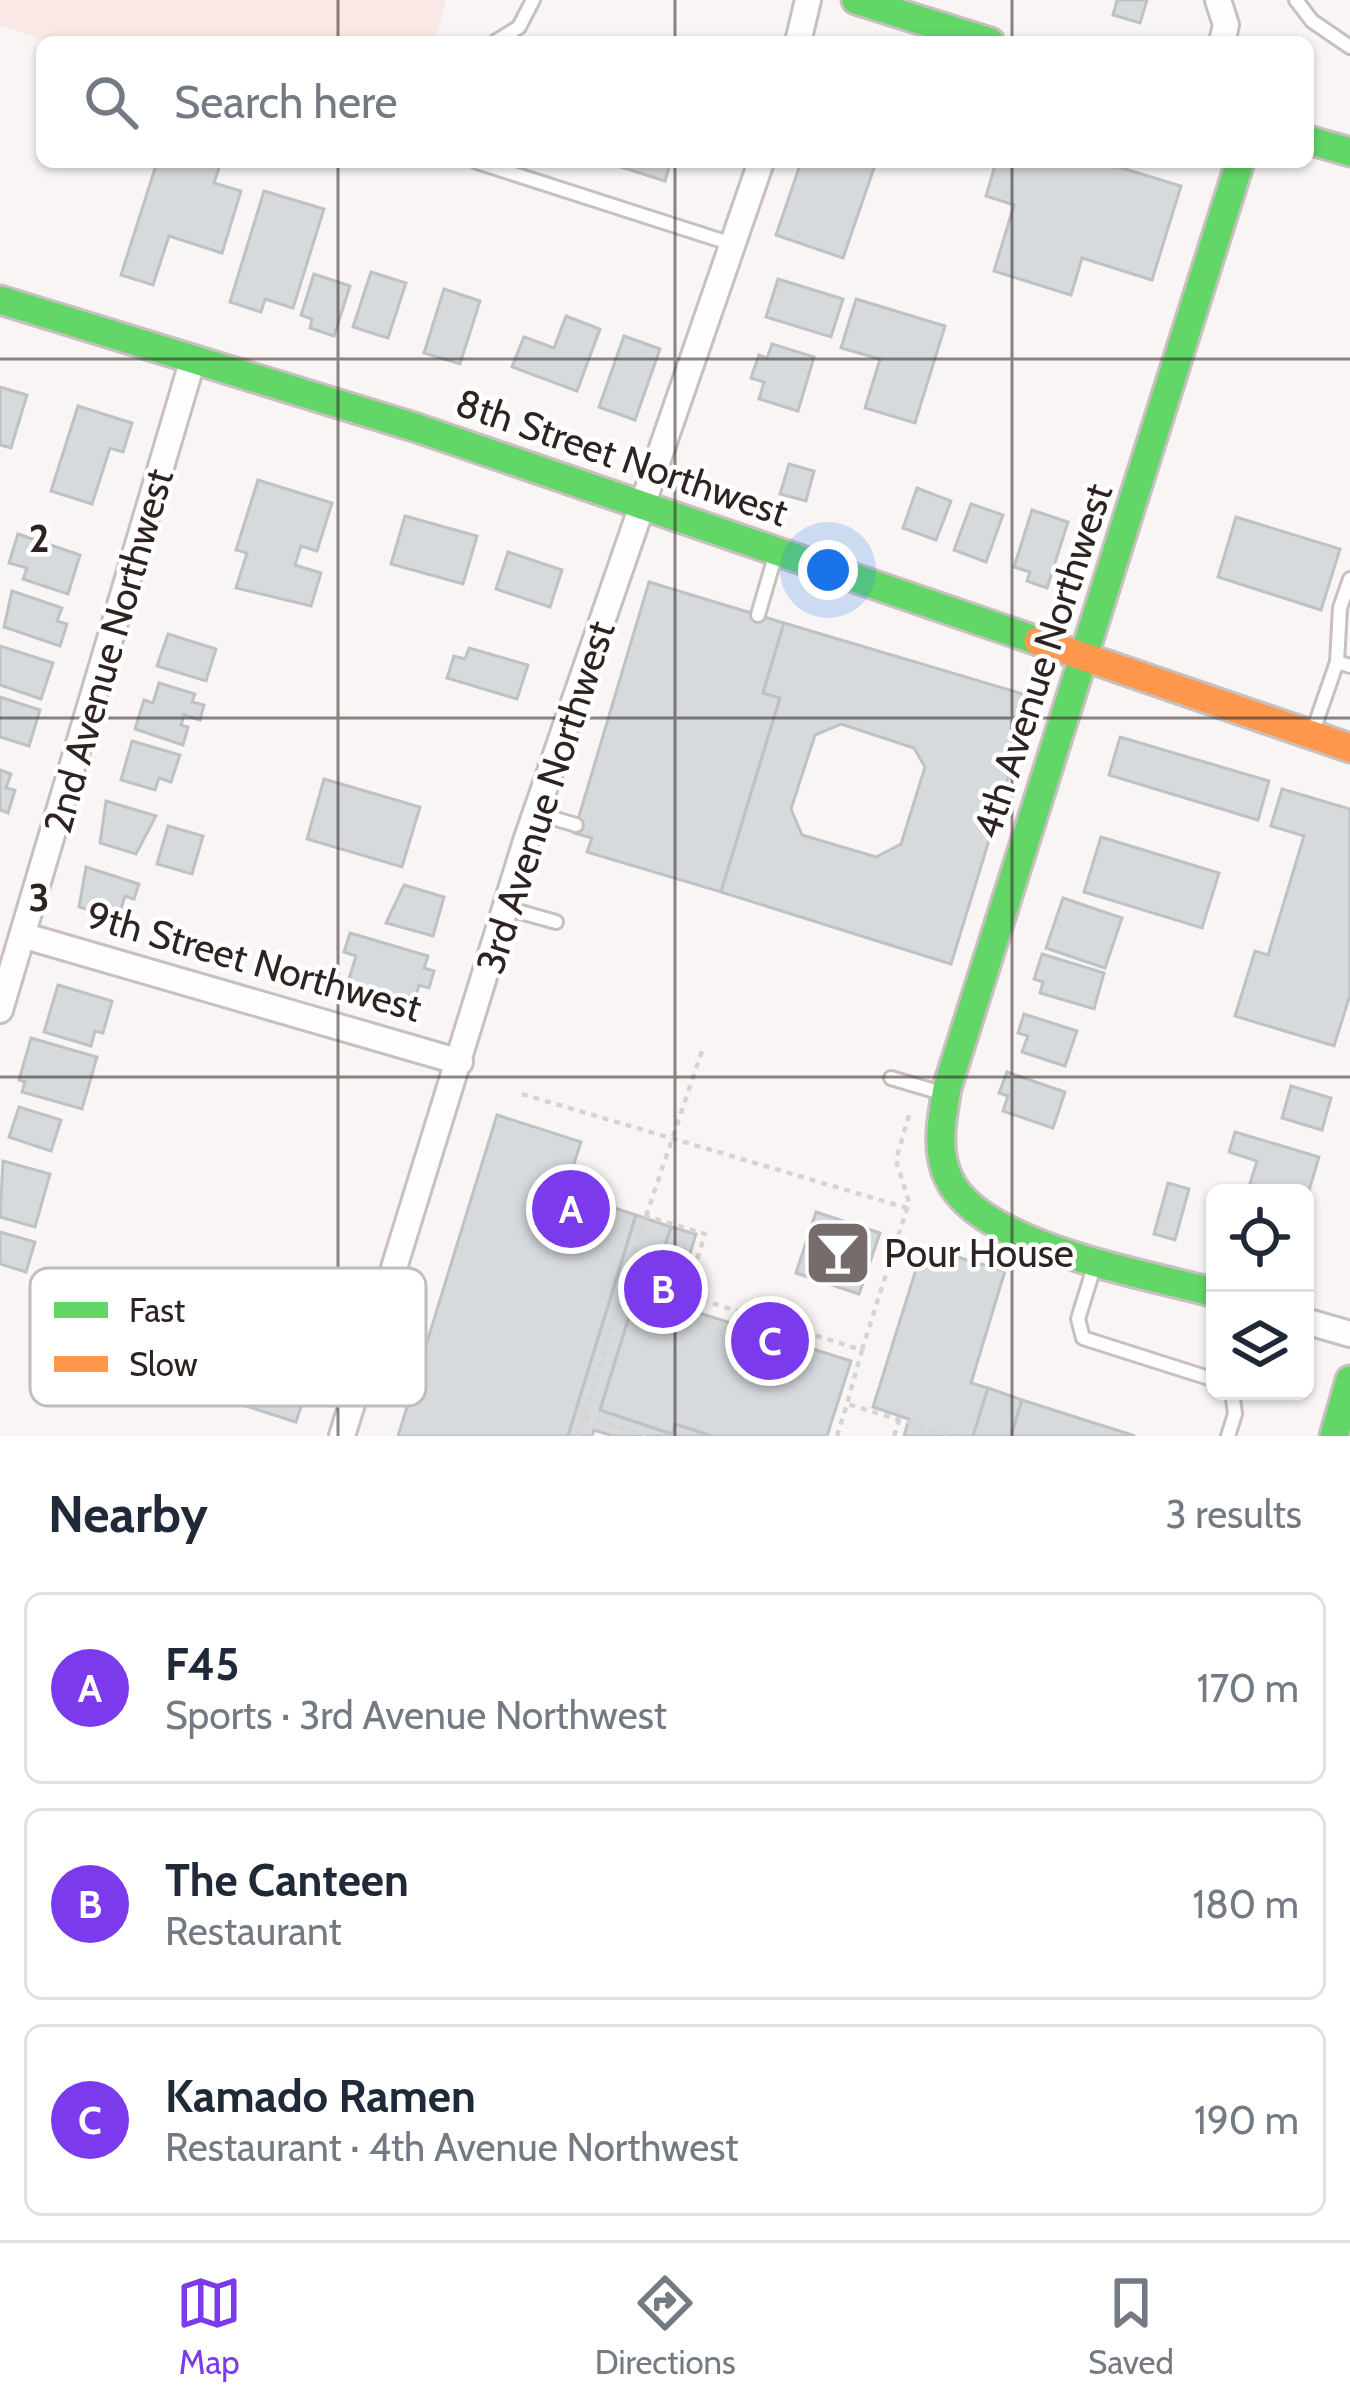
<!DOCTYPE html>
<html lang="en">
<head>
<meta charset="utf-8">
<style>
  body { margin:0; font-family:Cabin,sans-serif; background:#f2f2f3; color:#1f2937 }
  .controls { position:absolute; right:36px; bottom:36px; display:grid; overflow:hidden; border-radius:18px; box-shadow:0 3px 9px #0004 }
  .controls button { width:108px; height:108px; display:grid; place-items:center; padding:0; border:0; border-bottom:3px solid #e0e1e3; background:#fff; color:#1f2937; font:60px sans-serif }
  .you { position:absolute; left:828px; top:570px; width:42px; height:42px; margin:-30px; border:9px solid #fff; border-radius:50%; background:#1a73e8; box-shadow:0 0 0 18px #1a73e833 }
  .badge { display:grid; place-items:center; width:78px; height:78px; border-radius:50%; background:#7c3aed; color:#fff; font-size:39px; font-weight:700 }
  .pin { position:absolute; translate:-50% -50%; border:6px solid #fff; box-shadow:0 3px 12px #0006 }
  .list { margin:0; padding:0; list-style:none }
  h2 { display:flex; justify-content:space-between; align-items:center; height:156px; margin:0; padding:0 48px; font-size:51px }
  h2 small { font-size:39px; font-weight:400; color:#747a83 }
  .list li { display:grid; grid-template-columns:78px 1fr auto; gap:36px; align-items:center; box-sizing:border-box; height:192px; margin:0 24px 24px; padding:0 24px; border:3px solid #e0e1e3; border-radius:18px }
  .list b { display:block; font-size:45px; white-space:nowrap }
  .list p { margin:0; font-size:39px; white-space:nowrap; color:#747a83 }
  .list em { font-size:39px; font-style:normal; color:#747a83 }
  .icon { flex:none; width:66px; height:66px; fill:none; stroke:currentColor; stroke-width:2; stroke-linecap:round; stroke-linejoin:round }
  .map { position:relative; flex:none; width:1350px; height:1436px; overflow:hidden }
  .search { position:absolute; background:#fff; box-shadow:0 3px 9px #0004; left:36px; right:36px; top:36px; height:132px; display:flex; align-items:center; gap:30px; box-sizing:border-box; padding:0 42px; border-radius:18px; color:#747a83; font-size:45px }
  .sheet { height:804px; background:#fff }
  nav { display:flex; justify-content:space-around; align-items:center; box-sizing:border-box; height:168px; border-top:3px solid #e0e1e3; background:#fff; font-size:33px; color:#747a83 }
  nav a { display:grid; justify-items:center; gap:6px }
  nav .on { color:#7c3aed }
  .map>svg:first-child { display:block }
  .green { fill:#fae8e6 }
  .building { fill:#d7dadd; stroke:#bfc2c5; stroke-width:3; fill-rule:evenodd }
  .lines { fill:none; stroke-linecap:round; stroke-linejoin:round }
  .lane-casing { stroke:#c7c0bf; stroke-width:18 }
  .street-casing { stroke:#c7c0bf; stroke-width:30 }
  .fast-casing { stroke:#c7c0bf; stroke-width:33 }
  .slow-casing { stroke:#c7c0bf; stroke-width:33 }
  .path { stroke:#d6d4d3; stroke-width:4.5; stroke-dasharray:6 6; stroke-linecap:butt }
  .lane { stroke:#fefefe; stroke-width:12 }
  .street { stroke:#fefefe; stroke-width:24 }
  .fast { stroke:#63d668; stroke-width:27 }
  .slow { stroke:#ff974d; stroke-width:27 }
  .grid { fill:none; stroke:#2e2321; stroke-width:3; stroke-opacity:0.55 }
  .labels { text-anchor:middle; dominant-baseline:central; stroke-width:9; stroke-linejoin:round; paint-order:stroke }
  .street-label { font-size:39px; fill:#2e2321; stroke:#fff }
  .poi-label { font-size:39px; fill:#2e2321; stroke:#fff; text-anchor:start }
  .key { fill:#fff; stroke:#c0bdbc; stroke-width:3 }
  .key-label { font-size:33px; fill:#2e2321 }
  .grid-label { font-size:39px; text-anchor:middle; font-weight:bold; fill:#2e2321; stroke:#fff; stroke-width:9; stroke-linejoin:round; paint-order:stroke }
</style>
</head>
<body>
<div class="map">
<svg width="1350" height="1436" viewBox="0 0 1350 1436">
  <rect width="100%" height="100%" fill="#f9f5f5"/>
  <polygon class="green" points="0,0 446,0 435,42 50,42 0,25"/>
  <g class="building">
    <polygon points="1117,0 1147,0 1140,23 1113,15"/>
    <polygon points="157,162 221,162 214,183 241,191 222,253 169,236 153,285 121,275"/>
    <polygon points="619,162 666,162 670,164 665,181 618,166"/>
    <polygon points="801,162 876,162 843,258 776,235"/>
    <polygon points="996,162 1102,162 1181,186 1152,280 1082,258 1071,295 994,271 1014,205 986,196"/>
    <polygon points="264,191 324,209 293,308 265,299 261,312 230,302"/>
    <polygon points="371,272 406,283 388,338 353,327"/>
    <polygon points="314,274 350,286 334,336 310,328 312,319 301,315"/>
    <polygon points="778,279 843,299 831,337 766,317"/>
    <polygon points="444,289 480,301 460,364 424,353"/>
    <polygon points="856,299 945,326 915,423 865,408 880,359 841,348"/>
    <polygon points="566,316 600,329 577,391 512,367 524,337 554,348"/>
    <polygon points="624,336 660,349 635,420 599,407"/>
    <polygon points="772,344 814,357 798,411 759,399 764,382 751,378 759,355 767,358"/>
    <polygon points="0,387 27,395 11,448 0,445"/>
    <polygon points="78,406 132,423 123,452 110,448 92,504 51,491"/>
    <polygon points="789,464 814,471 806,501 780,494"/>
    <polygon points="258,480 332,503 317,551 301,546 295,565 321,573 311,606 236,588 247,553 236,550"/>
    <polygon points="917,488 951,501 936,540 903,528"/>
    <polygon points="971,504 1003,515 986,562 954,550"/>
    <polygon points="1032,510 1068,522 1047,588 1027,581 1030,572 1014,567"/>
    <polygon points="405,516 477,536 463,584 391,564"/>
    <polygon points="1236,517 1340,549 1321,610 1218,577"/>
    <polygon points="18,534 80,555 68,594 23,579 27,568 9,563"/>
    <polygon points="508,552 562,570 550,607 496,589"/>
    <polygon points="649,582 784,623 763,693 780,698 721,892 587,852 592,838 574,833"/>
    <polygon points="12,591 62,608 57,621 67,624 60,646 4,627"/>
    <path d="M784 623 1033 697 951 964 721 892 780 698 763 693ZM841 724 914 748 925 767 901 844 876 857 802 835 791 809 815 735Z"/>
    <polygon points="168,634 216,649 206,681 157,666"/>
    <polygon points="0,646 53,663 41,699 0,685"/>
    <polygon points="469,648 528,665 517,699 447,678 454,656 465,659"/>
    <polygon points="159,683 195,694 192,702 204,705 200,720 184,715 181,725 188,727 183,745 135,729 144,700 153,703"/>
    <polygon points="0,697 40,710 29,746 0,737"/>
    <polygon points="1120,737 1269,781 1258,820 1109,775"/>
    <polygon points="132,741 180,755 171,782 159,778 155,790 121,780"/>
    <polygon points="0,770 11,774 6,788 15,790 8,813 0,810"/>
    <polygon points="324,779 420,807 402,867 307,839"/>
    <polygon points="1282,789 1350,809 1350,995 1334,1046 1235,1016 1255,951 1268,955 1304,836 1271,826"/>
    <polygon points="106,801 156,816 136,854 100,843"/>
    <polygon points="168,826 203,836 192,874 157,864"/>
    <polygon points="1101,837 1219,873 1202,928 1084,892"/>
    <polygon points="86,867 139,884 134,899 125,896 118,919 79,907"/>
    <polygon points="404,885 444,897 433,936 386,923"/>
    <polygon points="1063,898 1122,918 1105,968 1046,948"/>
    <polygon points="350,933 428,956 424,968 434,971 429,988 419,985 413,1006 347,985 356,956 344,952"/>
    <polygon points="1042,954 1104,973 1094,1009 1040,993 1043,982 1034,979"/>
    <polygon points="58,985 112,1001 103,1033 95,1031 91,1046 44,1032"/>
    <polygon points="1024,1014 1077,1031 1065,1066 1022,1052 1028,1036 1018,1033"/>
    <polygon points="31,1038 97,1057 82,1109 22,1092 25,1082 19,1080"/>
    <polygon points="1007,1072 1065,1092 1053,1128 1003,1111 1008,1096 999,1093"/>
    <polygon points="1291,1086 1331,1098 1322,1130 1282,1118"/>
    <polygon points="19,1107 61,1120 51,1151 9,1137"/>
    <polygon points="497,1115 581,1142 565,1192 636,1215 568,1436 398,1436"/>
    <polygon points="1235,1132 1319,1157 1305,1204 1305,1193 1247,1193 1257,1161 1229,1152"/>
    <polygon points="3,1161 50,1174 35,1227 0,1217"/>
    <polygon points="1168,1183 1189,1189 1175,1240 1154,1234"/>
    <polygon points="816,1212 880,1233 859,1294 796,1273"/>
    <polygon points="636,1215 671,1227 641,1321 629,1317 600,1410 672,1434 675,1424 712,1436 613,1436 594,1430 592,1436 568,1436"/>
    <polygon points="671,1227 696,1234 674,1305 851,1361 827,1436 712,1436 675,1424 672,1434 600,1410 629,1317 641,1321"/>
    <polygon points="0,1232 35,1242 26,1272 0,1264"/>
    <polygon points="923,1247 1005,1271 971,1383 988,1388 973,1436 904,1436 909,1419 873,1407"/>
    <polygon points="262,1369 308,1385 296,1422 224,1399 231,1379 256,1387"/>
    <polygon points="988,1388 1022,1400 1011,1436 973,1436"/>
    <polygon points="1022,1400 1135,1436 1011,1436"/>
  </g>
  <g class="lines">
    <g class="lane-casing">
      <g id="lane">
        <polyline points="1296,0 1312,21 1350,47"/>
        <polyline points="495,42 519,27 533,0"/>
        <polyline points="477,162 732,244"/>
        <polyline points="758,615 776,553"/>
        <polyline points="1337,662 1340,608 1350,579"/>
        <polyline points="1312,734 1337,662 1350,666"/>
        <polyline points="536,813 576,825"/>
        <polyline points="506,908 556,922"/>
        <polyline points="891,1078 945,1094"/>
        <polyline points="1095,1264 1078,1319 1083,1338 1215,1380"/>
        <polyline points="1228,1436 1235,1414 1232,1391"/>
      </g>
    </g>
    <g class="street-casing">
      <g id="street">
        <polyline points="1218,0 1226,25 1222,42"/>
        <polyline points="798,42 808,0"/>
        <polyline points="25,936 460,1062"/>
        <polyline points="0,1010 193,359"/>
        <polyline points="1305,1321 1350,1334"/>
        <polyline points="342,1436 526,841 761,162"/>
      </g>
    </g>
    <g class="fast-casing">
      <g id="fast">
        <polyline points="856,0 990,42"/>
        <polyline points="1308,140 1350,152"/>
        <polyline points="0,300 417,428 1038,641"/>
        <path d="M1215 1293C1147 1274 981 1247 949 1179 935 1150 942 1118 947 1088L1240 162"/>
        <polyline points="1334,1436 1350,1380"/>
      </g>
    </g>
    <g class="slow-casing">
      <polyline id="slow" points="1038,641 1350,748"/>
    </g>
    <g class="path">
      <polyline points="522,1094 907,1208"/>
      <polyline points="646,1216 703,1048"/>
      <polyline points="862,1350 909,1202 896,1160 909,1115"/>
      <polyline points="584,1417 645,1436"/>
      <polyline points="578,1436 646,1216 705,1234 686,1295 862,1350 847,1404"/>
      <polyline points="837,1436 847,1404 954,1436"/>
      <polyline points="894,1436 899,1420"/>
    </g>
    <use href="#lane" class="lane"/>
    <use href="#street" class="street"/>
    <use href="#fast" class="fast"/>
    <use href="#slow" class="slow"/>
  </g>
  <path class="grid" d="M338 0V42M675 0V42M1012 0V42M338 162V1436M675 162V1436M1012 162V1436M0 359H1350M0 718H1350M0 1077H1350"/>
  <defs>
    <g id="bar-square" transform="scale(3.45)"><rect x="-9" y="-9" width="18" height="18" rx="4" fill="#756c6b" stroke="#fff"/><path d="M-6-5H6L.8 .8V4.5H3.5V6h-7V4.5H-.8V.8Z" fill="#fff"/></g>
  </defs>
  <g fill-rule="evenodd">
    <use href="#bar-square" x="838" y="1253"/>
  </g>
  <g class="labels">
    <g class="street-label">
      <text transform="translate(622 457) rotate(19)">8th Street Northwest</text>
      <text transform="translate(108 651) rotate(-74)">2nd Avenue Northwest</text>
      <text transform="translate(1042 661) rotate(-72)">4th Avenue Northwest</text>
      <text transform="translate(545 797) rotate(-72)">3rd Avenue Northwest</text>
      <text transform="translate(254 961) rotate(16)">9th Street Northwest</text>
    </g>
    <g class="poi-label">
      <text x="884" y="1253">Pour House</text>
    </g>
  </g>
  <rect x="30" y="1268" width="396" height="138" rx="18" class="key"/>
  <rect x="54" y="1302" width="54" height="16" fill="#63d668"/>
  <rect x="54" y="1356" width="54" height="16" fill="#ff974d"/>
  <g class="key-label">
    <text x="129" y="1322">Fast</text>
    <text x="129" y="1376">Slow</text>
  </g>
  <g class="grid-label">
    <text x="39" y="552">2</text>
    <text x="39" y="911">3</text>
  </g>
</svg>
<div class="controls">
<button><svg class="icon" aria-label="locate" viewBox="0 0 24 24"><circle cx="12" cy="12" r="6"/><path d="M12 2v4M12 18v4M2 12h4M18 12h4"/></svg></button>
<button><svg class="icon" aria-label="layers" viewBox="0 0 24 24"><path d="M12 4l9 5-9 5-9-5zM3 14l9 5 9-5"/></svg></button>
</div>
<div class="you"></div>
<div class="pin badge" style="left:571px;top:1209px">A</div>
<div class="pin badge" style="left:663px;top:1289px">B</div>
<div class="pin badge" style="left:770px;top:1341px">C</div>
<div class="search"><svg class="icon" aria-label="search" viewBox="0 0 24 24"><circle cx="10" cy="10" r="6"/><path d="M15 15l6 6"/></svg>Search here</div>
</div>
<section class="sheet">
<h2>Nearby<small>3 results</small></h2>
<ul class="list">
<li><span class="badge">A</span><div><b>F45</b><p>Sports · 3rd Avenue Northwest</p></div><em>170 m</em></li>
<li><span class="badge">B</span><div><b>The Canteen</b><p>Restaurant</p></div><em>180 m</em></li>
<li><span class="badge">C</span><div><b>Kamado Ramen</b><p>Restaurant · 4th Avenue Northwest</p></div><em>190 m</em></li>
</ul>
</section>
<nav>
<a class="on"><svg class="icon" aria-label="map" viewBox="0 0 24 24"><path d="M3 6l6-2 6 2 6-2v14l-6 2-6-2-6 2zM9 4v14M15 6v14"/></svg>Map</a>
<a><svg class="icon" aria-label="directions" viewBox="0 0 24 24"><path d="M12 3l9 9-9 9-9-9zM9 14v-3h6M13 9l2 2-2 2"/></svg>Directions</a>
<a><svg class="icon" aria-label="saved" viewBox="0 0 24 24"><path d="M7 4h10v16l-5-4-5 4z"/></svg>Saved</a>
</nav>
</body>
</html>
